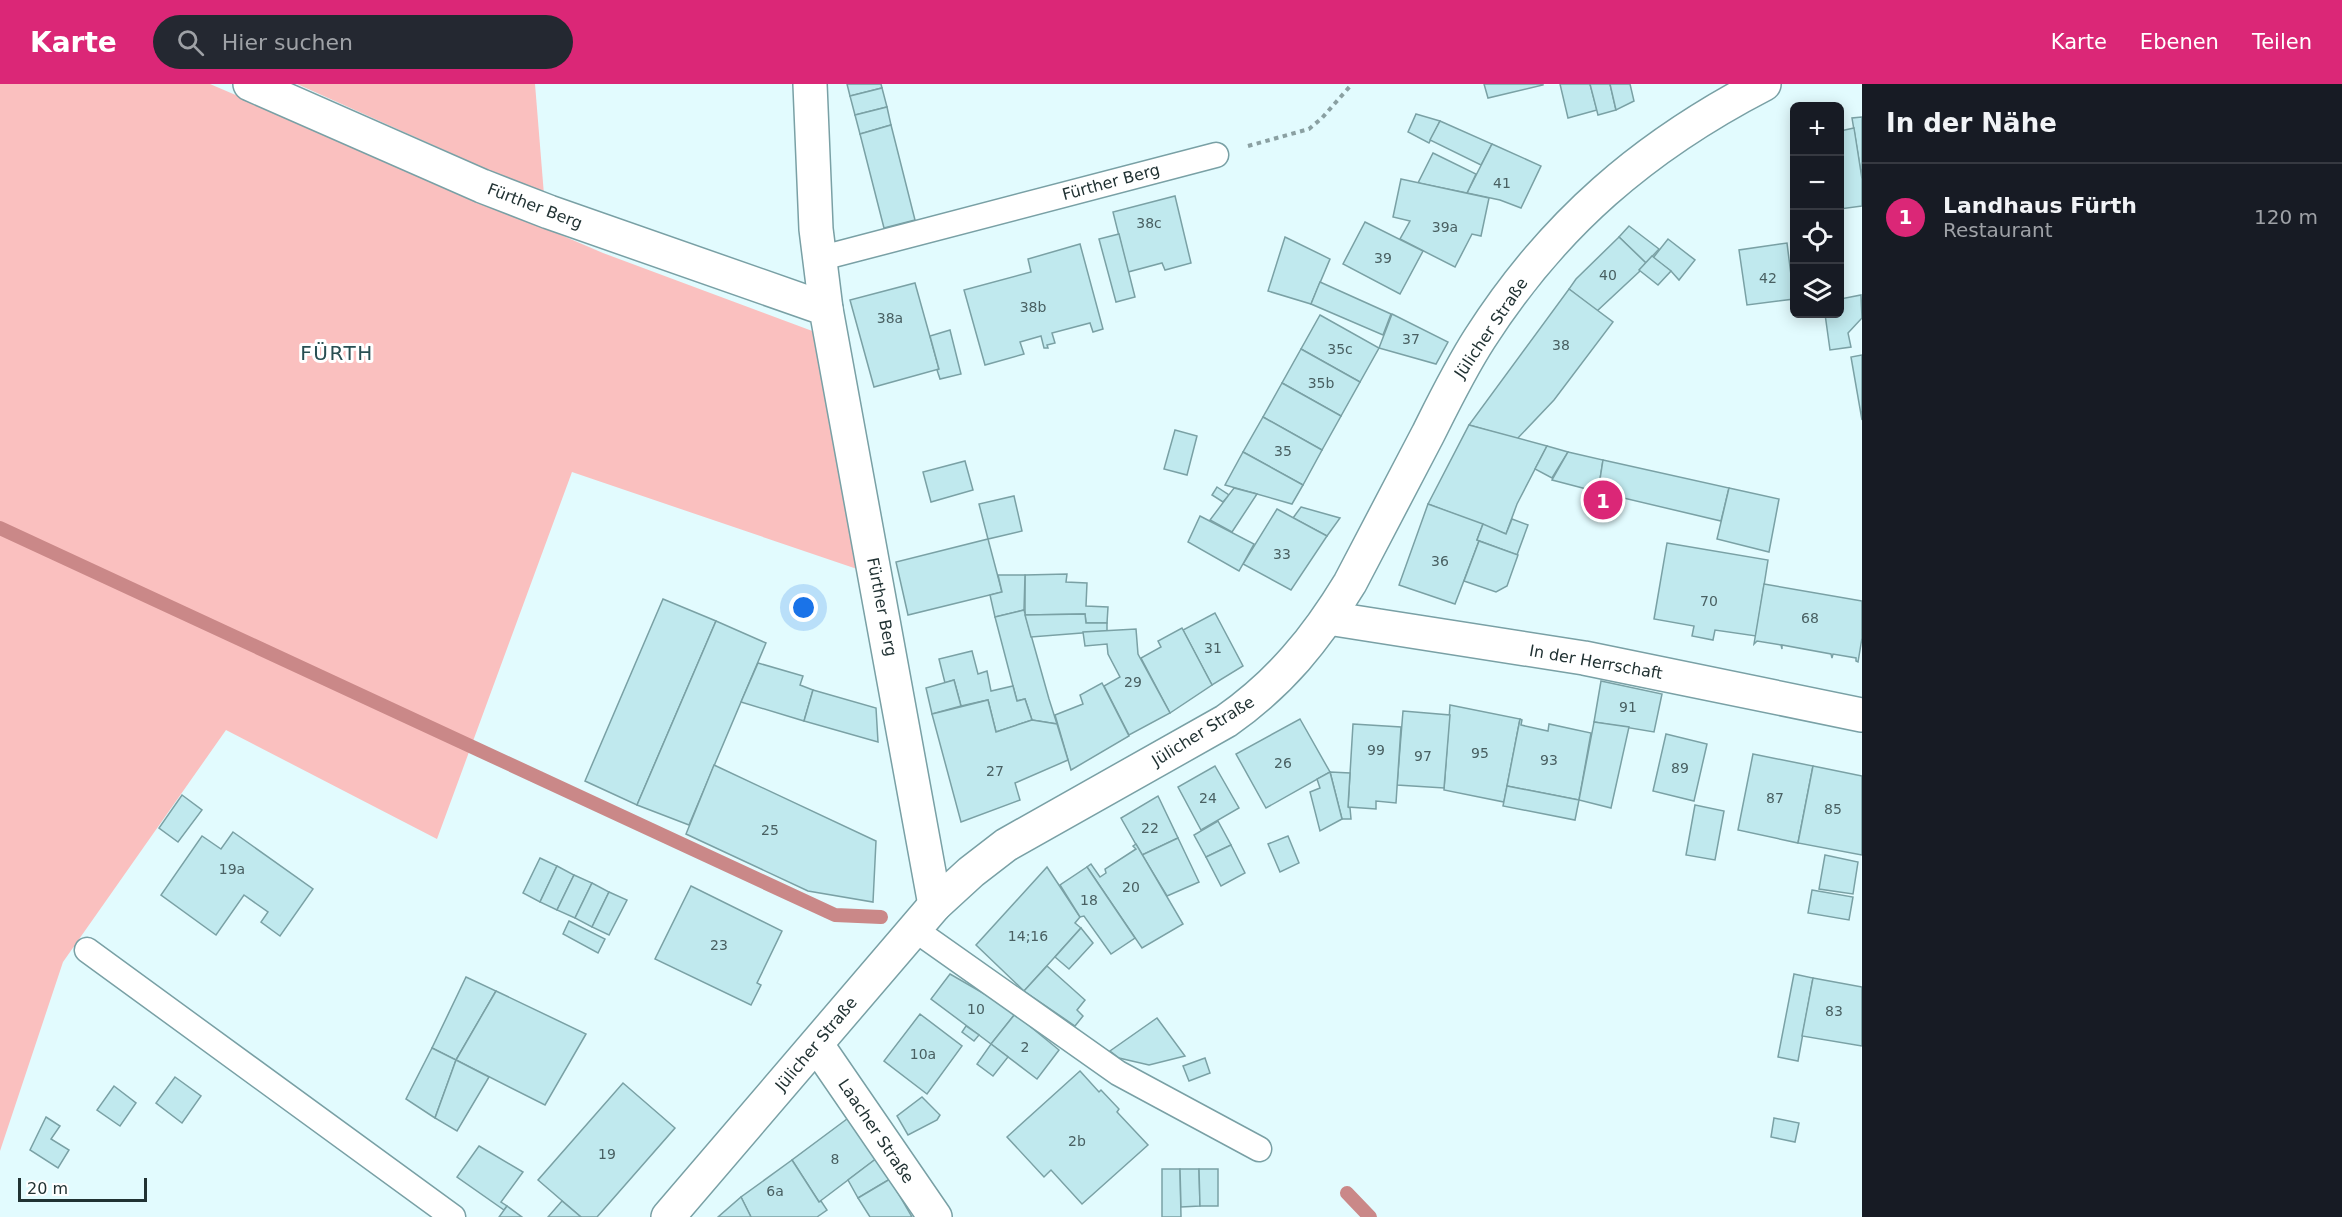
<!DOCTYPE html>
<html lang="de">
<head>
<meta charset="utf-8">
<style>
  body { margin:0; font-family:"DejaVu Sans",sans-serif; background:#242831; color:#f1f3f6 }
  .controls { position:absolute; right:18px; top:18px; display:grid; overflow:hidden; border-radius:9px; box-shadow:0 3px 15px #0003 }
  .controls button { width:54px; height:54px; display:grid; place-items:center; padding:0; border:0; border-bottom:2px solid #363941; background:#171b24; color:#f1f3f6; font:30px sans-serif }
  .scale { position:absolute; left:18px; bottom:15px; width:129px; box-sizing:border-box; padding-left:6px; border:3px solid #213233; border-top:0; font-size:16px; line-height:21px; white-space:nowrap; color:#213233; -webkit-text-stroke:4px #fff; paint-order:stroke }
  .you { position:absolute; left:804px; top:524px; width:21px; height:21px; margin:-15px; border:4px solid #fff; border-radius:50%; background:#1a73e8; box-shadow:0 0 0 9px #1a73e833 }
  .badge { display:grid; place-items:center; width:39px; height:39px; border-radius:50%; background:#db2777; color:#fff; font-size:20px; font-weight:700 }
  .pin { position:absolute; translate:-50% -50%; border:3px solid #fff; box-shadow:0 2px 6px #0006 }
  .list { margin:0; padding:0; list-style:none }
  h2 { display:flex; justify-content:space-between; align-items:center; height:78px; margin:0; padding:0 24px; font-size:26px }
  h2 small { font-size:20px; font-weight:400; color:#9ea1a6 }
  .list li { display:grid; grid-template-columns:39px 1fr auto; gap:18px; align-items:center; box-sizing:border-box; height:108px; padding:0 24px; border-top:2px solid #363941 }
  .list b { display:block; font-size:22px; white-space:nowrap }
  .list p { margin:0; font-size:20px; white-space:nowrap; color:#9ea1a6 }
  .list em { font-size:20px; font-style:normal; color:#9ea1a6 }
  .icon { flex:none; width:33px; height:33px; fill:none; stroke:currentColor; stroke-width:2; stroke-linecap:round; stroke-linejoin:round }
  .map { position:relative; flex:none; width:1862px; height:1133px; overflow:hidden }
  header { display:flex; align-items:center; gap:36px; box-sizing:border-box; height:84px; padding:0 30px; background:#db2777; color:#fff }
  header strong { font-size:28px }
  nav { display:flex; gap:33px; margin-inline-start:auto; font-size:21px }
  .search { width:420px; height:54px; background:#242831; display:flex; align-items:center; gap:15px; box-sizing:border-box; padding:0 21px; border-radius:33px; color:#9ea1a6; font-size:22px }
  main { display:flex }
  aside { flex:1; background:#171b24 }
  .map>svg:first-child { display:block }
  .green { fill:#fac0bf }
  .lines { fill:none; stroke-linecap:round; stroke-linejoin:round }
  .stream { stroke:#ca8888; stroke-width:14 }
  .building { fill:#c0e9ee; stroke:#7aa1a5; stroke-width:1.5 }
  .lane-casing { stroke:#79a0a5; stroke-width:27 }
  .street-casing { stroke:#79a0a5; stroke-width:36 }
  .secondary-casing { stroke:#79a0a5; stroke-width:36 }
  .path { stroke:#8aa0a2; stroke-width:4; stroke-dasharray:4.5 4.5; stroke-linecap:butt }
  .lane { stroke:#fff; stroke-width:24 }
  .street { stroke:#fff; stroke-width:33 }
  .secondary { stroke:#fff; stroke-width:33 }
  .labels { text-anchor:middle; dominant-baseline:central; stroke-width:6; stroke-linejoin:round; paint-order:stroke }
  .number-label { font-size:14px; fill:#496062 }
  .street-label { font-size:16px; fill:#213233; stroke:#fff }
  .quarter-label { font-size:20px; letter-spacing:1.5px; fill:#284e52; stroke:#fff }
</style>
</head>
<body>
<header>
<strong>Karte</strong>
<div class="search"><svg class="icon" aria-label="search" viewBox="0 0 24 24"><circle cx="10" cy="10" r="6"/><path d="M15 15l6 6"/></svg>Hier suchen</div>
<nav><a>Karte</a><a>Ebenen</a><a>Teilen</a></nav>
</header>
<main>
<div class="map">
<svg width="1862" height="1133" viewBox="0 0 1862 1133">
  <rect width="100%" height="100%" fill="#e2fbfe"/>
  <g class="green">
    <polygon points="0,0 210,0 603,169 815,248 857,485 572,388 437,755 226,646 63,878 0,1067"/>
    <polygon points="297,0 535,0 544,111"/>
  </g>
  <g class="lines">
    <g class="stream">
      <polyline points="0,444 835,831 881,833"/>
      <polyline points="1347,1109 1370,1133"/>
    </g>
  </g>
  <g class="building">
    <polygon points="847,0 881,0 882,4 850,12"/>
    <polygon points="1484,0 1543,0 1543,1 1488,14"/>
    <polygon points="1560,0 1590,0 1597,26 1568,34"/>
    <polygon points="1590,0 1610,0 1616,26 1598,31"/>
    <polygon points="1610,0 1630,0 1634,17 1616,26"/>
    <polygon points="882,4 887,23 855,31 850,12"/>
    <polygon points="887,23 891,41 860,50 855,31"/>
    <polygon points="1416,30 1440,37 1429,59 1408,48"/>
    <polygon points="1862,33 1862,95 1852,34"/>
    <polygon points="1440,37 1492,60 1481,81 1430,56"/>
    <polygon points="891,41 915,136 884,144 860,50"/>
    <polygon points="1854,44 1862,95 1862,122 1840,125 1840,47"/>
    <polygon points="1492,60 1541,82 1521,124 1500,116 1467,109"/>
    <polygon points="1433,69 1476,90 1467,109 1418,99"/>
    <polygon points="1401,95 1489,114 1481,152 1472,150 1455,183 1400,155 1410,137 1393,133"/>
    <polygon points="1175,112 1191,179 1165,186 1162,179 1128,188 1113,128"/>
    <polygon points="1365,138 1423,167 1400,210 1343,180"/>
    <polygon points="1629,142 1659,165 1646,179 1619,153"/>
    <polygon points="1119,150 1135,213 1116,218 1099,155"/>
    <polygon points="1285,153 1330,175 1311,220 1268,207"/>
    <polygon points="1619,153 1646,179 1640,187 1597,227 1569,205 1576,195"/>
    <polygon points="1668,155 1695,176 1679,196 1671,187 1653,174"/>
    <polygon points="1787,159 1794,215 1747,221 1739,166"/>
    <polygon points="1080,160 1103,245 1093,248 1090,239 1052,249 1055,259 1047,261 1048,264 1044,264 1041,252 1020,258 1024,270 985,281 964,206 1031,188 1028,175"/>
    <polygon points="1652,172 1671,187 1658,201 1639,186"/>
    <polygon points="1320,198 1391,230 1383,251 1311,220"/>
    <polygon points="915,199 939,285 874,303 850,216"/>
    <polygon points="1569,205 1613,238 1554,316 1517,355 1469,341"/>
    <polygon points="1861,211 1862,234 1848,249 1851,263 1830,266 1825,230 1840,230 1840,215"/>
    <polygon points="1392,230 1448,258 1436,280 1379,264"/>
    <polygon points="1320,231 1379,264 1360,298 1301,265"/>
    <polygon points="950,246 961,290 940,295 937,286 939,285 930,252"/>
    <polygon points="1301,265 1360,298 1341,332 1282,299"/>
    <polygon points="1862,271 1862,336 1851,273"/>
    <polygon points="1282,299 1341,332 1322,366 1263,333"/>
    <polygon points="1263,333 1322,366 1303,401 1243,368"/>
    <polygon points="1469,341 1547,362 1517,420 1506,450 1428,420"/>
    <polygon points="1175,346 1197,352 1187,391 1164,385"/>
    <polygon points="1547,362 1568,368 1552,394 1535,385"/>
    <polygon points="1243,368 1303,401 1292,420 1225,401"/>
    <polygon points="1568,368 1603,376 1598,408 1552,396"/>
    <polygon points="1603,376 1729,404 1721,437 1598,408"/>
    <polygon points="965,377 973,406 931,418 923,388"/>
    <polygon points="1217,403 1229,411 1223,418 1212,411"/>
    <polygon points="1234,404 1257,410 1232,448 1210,436"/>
    <polygon points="1729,404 1779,415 1769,468 1717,455"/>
    <polygon points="1014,412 1022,447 988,455 979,420"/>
    <polygon points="1428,420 1483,440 1477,456 1479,457 1455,520 1399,501"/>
    <polygon points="1301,423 1340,434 1327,452 1293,434"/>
    <polygon points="1277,425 1327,452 1291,506 1243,480"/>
    <polygon points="1200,432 1254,460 1239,487 1188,458"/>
    <polygon points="1512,435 1528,441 1517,471 1477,456 1483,440 1506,450"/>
    <polygon points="988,455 1002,508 908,531 896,478"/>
    <polygon points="1479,457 1518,471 1507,502 1496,508 1464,497"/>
    <polygon points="1667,459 1768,476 1756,552 1715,546 1713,556 1692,552 1694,542 1654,535"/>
    <polygon points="1067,490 1066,498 1087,499 1086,522 1108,523 1107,539 1086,539 1085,530 1025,531 1025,491"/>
    <polygon points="998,491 1025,491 1024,526 995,533 990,511 1002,508"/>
    <polygon points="1764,500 1862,517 1862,554 1858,578 1856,577 1856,574 1833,570 1832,574 1831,570 1782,561 1782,565 1781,561 1757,557 1754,560"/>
    <polygon points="663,515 716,537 637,721 585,697"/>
    <polygon points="1024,526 1049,615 1057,640 1032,636 1025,615 1017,617 1013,602 995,533"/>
    <polygon points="1215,529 1243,582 1212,601 1183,546"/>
    <polygon points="1085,530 1086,539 1107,539 1107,547 1031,553 1025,531"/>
    <polygon points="716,537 766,559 689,741 637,721"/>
    <polygon points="1182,544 1212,601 1170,629 1141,574 1161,563 1158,557"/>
    <polygon points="1136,545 1138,570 1170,629 1129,651 1104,602 1120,593 1108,570 1107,560 1085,562 1083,548"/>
    <polygon points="972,567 978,590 987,587 991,607 1013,602 1017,617 1025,615 1032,636 996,648 988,616 961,622 954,596 945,599 939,575"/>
    <polygon points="758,579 803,592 800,601 813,606 804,637 741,618"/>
    <polygon points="954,596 961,622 932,630 926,604"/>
    <polygon points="1601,597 1662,610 1654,648 1594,638"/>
    <polygon points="1102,599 1129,652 1071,686 1055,631 1083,620 1080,611"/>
    <polygon points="813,606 876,624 878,658 804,637"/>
    <polygon points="988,616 996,648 1032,636 1057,640 1068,676 1015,699 1020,716 961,738 932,630"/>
    <polygon points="1450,621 1520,635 1504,718 1444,706"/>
    <polygon points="1403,627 1450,631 1444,704 1397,701"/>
    <polygon points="1300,635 1330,688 1266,724 1236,670"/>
    <polygon points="1520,635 1522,636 1521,641 1548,647 1549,640 1591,649 1579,716 1507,702"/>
    <polygon points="1594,638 1629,643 1611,724 1579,716"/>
    <polygon points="1353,640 1401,643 1396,719 1376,717 1376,725 1348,723"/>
    <polygon points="1666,650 1707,660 1694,717 1653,707"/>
    <polygon points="1753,670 1813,682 1798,759 1738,746"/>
    <polygon points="714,681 876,757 873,818 808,807 686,750"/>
    <polygon points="1215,682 1239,724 1201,746 1178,703"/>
    <polygon points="1813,682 1862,692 1862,771 1798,759"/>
    <polygon points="1330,688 1350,689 1348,723 1350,724 1351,735 1342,735"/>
    <polygon points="1330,688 1342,735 1320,747 1310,708 1320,704 1317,695"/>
    <polygon points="1507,702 1579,716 1575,736 1503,722"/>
    <polygon points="182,711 202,726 178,758 159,744"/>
    <polygon points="1158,712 1178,754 1142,771 1121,734"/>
    <polygon points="1695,721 1724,727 1715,776 1686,771"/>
    <polygon points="1218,737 1231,761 1206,773 1194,751"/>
    <polygon points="233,748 313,805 280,852 261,838 268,828 244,811 216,851 161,811 202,752 221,765"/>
    <polygon points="1288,752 1299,779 1280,788 1268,760"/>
    <polygon points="1178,754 1199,798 1167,812 1142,771"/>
    <polygon points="1136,760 1183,840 1142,864 1087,783 1091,780 1100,793 1106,789 1105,785 1136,765 1133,762"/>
    <polygon points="1231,761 1245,789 1221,802 1206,773"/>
    <polygon points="1825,771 1858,778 1853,810 1819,805"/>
    <polygon points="540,774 557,782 540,818 523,809"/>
    <polygon points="557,782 574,791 557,826 540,818"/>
    <polygon points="1047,783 1080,833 1075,839 1081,844 1024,907 976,861"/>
    <polygon points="1087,783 1135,854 1111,870 1084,832 1080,833 1060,801"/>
    <polygon points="574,791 592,799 575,834 557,826"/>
    <polygon points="592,799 609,808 592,843 575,834"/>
    <polygon points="691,802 782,847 757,899 761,901 751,921 655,875"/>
    <polygon points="1812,806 1853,813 1849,836 1808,829"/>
    <polygon points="609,808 627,816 609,851 592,843"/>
    <polygon points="569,837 605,855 598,869 563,850"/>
    <polygon points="1081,844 1093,859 1069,885 1055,873"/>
    <polygon points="1047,882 1085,916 1077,926 1083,932 1075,942 1024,907"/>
    <polygon points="950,890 1002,920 1015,930 991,960 931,915"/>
    <polygon points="1794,890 1813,894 1798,977 1778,973"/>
    <polygon points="466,893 496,907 456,976 432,964"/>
    <polygon points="1813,894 1862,903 1862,962 1802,952"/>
    <polygon points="496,907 586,950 545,1021 456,976"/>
    <polygon points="920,930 962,962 927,1010 884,977"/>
    <polygon points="1015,930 1059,966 1037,995 991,960"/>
    <polygon points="1157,934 1185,972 1149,981 1119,974 1110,967"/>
    <polygon points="966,942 979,951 974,957 962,948"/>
    <polygon points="991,960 1008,973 993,992 977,980"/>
    <polygon points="432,964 456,976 435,1034 406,1015"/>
    <polygon points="1205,974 1210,989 1189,997 1183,982"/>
    <polygon points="456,976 489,993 457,1047 435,1034"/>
    <polygon points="1080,987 1099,1008 1101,1006 1119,1025 1117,1028 1148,1061 1082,1120 1051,1086 1044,1093 1007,1053"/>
    <polygon points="175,993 201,1012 182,1039 156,1019"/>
    <polygon points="623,999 675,1044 597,1133 581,1133 538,1096"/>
    <polygon points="114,1002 136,1019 120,1042 97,1026"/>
    <polygon points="922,1013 940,1031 937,1036 908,1051 897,1032"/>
    <polygon points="851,1032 877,1074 819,1118 792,1076"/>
    <polygon points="46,1033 60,1042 51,1055 69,1066 58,1084 30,1066"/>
    <polygon points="1774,1034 1799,1039 1795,1058 1771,1053"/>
    <polygon points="479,1062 523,1088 501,1118 507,1122 504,1126 457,1093"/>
    <polygon points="877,1074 890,1095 858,1114 848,1096"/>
    <polygon points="792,1076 819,1118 821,1117 827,1126 817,1133 751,1133 741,1113"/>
    <polygon points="1162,1085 1180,1085 1181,1133 1162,1133"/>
    <polygon points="1180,1085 1199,1085 1200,1122 1181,1123"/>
    <polygon points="1199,1085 1218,1085 1218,1122 1200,1122"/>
    <polygon points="890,1095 912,1133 870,1133 858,1114"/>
    <polygon points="741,1113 751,1133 718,1133"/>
    <polygon points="562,1117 581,1133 548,1133"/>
    <polygon points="507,1122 522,1133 499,1133"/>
  </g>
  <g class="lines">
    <g class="lane-casing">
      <g id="lane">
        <polyline points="818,175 1216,71"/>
        <polyline points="914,845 1118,989 1259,1065"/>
        <polyline points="87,866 453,1133"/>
      </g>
    </g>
    <g class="street-casing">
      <g id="street">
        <polyline points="250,0 482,102 549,128 826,225 935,821"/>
        <polyline points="810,0 816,145 826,225"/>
        <polyline points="1328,534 1584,574 1862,631"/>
        <polyline points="817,961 935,1133"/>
      </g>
    </g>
    <g class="secondary-casing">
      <path id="secondary" d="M668 1133 935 821 971 788 1006 761 1226 637C1280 599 1316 555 1350 499 1376 450 1402 400 1428 350 1444 318 1460 285 1480 254 1553 140 1644 62 1764 0"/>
    </g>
    <polyline class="path" points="1248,62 1309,45 1322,34 1352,0"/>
    <use href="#lane" class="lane"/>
    <use href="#street" class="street"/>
    <use href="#secondary" class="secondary"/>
  </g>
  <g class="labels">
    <g class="number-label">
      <text x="1502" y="99">41</text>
      <text x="1149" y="139">38c</text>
      <text x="1445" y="143">39a</text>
      <text x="1383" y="174">39</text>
      <text x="1608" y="191">40</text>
      <text x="1768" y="194">42</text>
      <text x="1033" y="223">38b</text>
      <text x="890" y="234">38a</text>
      <text x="1411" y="255">37</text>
      <text x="1561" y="261">38</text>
      <text x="1340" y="265">35c</text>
      <text x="1321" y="299">35b</text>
      <text x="1283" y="367">35</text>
      <text x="1282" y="470">33</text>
      <text x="1440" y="477">36</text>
      <text x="1709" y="517">70</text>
      <text x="1810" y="534">68</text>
      <text x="1213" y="564">31</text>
      <text x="1133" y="598">29</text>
      <text x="1628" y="623">91</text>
      <text x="1376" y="666">99</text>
      <text x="1480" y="669">95</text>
      <text x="1423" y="672">97</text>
      <text x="1549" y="676">93</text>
      <text x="1283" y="679">26</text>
      <text x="1680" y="684">89</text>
      <text x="995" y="687">27</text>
      <text x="1208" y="714">24</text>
      <text x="1775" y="714">87</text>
      <text x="1833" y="725">85</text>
      <text x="1150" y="744">22</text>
      <text x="770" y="746">25</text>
      <text x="232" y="785">19a</text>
      <text x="1131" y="803">20</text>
      <text x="1089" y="816">18</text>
      <text x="1028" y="852">14;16</text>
      <text x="719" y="861">23</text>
      <text x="976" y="925">10</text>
      <text x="1834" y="927">83</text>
      <text x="1025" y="963">2</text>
      <text x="923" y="970">10a</text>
      <text x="1077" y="1057">2b</text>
      <text x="607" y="1070">19</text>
      <text x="835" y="1075">8</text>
      <text x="775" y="1107">6a</text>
    </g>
    <g class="street-label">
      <text transform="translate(1111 98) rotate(-15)">Fürther Berg</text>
      <text transform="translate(535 122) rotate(21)">Fürther Berg</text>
      <text transform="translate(1491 244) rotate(-56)">Jülicher Straße</text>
      <text transform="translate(882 523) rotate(79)">Fürther Berg</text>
      <text transform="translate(1596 578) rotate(10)">In der Herrschaft</text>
      <text transform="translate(1203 647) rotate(-32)">Jülicher Straße</text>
      <text transform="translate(816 960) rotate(-50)">Jülicher Straße</text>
      <text transform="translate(876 1047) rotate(56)">Laacher Straße</text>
    </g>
    <g class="quarter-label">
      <text x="337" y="269">FÜRTH</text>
    </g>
  </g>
</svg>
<div class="controls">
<button>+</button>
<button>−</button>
<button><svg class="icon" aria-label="locate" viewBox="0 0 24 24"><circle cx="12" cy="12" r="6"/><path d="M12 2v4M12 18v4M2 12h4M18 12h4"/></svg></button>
<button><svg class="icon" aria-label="layers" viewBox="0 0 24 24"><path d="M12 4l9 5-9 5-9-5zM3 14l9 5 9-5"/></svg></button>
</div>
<div class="scale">20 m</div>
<div class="you"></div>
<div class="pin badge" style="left:1603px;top:416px">1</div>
</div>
<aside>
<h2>In der Nähe<small></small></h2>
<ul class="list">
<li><span class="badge">1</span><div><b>Landhaus Fürth</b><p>Restaurant</p></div><em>120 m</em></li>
</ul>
</aside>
</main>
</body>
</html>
